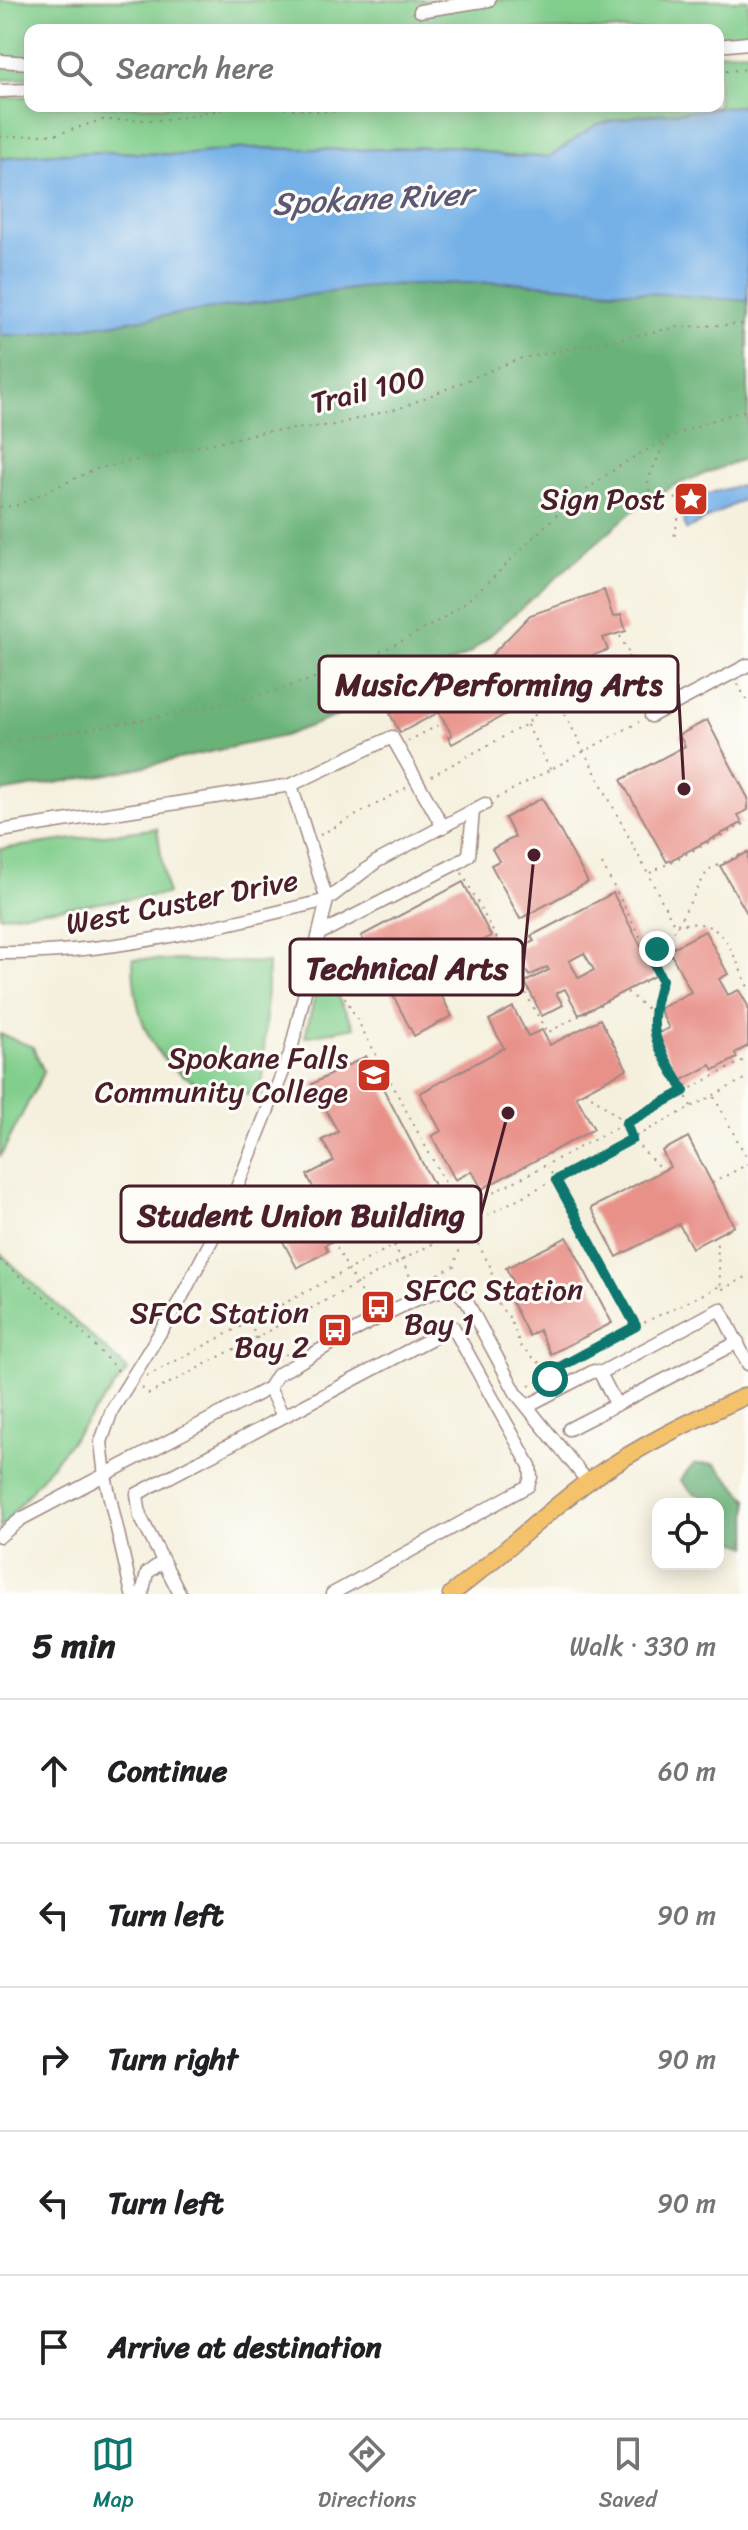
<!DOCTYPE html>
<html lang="en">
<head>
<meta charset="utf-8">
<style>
  body { margin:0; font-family:Sriracha,sans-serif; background:#f2f2f2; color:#202124 }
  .controls { position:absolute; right:24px; bottom:24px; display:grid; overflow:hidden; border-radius:16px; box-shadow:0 4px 20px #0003 }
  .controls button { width:72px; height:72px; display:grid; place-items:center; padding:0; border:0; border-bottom:2px solid #e0e0e0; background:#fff; color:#202124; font:40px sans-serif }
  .stop { position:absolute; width:24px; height:24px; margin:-18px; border:6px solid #0f766e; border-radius:50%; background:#fff }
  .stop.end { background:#0f766e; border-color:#fff; box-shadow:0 2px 8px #0008 }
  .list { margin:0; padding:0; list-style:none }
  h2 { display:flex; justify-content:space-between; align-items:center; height:104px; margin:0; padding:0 32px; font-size:34px }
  h2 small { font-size:26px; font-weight:400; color:#757577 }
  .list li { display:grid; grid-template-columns:52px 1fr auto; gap:24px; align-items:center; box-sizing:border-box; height:144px; padding:0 32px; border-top:2px solid #e0e0e0 }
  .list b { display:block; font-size:30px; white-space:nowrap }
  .list em { font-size:26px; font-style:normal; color:#757577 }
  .icon { flex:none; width:44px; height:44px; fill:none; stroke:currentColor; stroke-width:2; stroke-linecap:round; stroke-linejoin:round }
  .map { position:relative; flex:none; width:748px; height:1594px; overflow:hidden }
  .search { position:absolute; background:#fff; box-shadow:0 4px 20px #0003; left:24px; right:24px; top:24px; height:88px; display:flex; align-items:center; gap:20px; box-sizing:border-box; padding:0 28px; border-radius:16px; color:#757577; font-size:30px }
  .sheet { height:824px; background:#fff }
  nav { display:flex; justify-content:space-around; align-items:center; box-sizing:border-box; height:112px; border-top:2px solid #e0e0e0; background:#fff; font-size:22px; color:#757577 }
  nav a { display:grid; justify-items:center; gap:4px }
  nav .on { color:#0f766e }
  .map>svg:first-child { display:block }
  .green { fill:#82cf8d; stroke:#66775c; stroke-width:2 }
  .forest { fill:#69b278; stroke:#5a6852; stroke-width:2 }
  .water { fill:#75b1e7; stroke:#606889; stroke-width:2 }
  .building { fill:#e89189; fill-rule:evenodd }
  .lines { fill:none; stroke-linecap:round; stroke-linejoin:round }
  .minor-casing { stroke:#a08884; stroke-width:15 }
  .major-casing { stroke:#a08884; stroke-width:19 }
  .path { stroke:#a08884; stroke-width:2; stroke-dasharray:2 6; stroke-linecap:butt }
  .minor { stroke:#fff; stroke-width:12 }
  .major { stroke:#f4c26a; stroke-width:16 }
  .route { stroke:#0f766e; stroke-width:10 }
  .labels { text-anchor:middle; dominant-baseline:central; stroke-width:6; stroke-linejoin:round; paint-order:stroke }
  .street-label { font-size:30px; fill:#4a1f2b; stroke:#fdfcf7 }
  .poi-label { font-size:30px; fill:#4a1f2b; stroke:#fdfcf7; text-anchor:end }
  .water-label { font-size:32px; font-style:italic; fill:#5b5976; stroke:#fdfcf7 }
  .leader { fill:none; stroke:#4a1f2b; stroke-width:3 }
  .callout-dot { fill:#4a1f2b; stroke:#fdfcf7; stroke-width:3 }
  .callout { fill:#fdfcf7; stroke:#4a1f2b; stroke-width:3 }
  .callout-label { font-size:32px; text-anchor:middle; font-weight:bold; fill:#4a1f2b }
</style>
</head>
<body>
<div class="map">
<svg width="748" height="1594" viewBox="0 0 748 1594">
  <rect width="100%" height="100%" fill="#fdfcf7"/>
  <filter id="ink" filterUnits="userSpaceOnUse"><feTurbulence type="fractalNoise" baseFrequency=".0125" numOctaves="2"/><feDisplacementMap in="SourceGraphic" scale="16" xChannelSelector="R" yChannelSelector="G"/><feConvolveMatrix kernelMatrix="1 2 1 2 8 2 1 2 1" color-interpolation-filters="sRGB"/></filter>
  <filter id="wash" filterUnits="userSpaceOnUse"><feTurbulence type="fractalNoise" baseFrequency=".006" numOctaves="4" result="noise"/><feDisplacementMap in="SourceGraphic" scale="32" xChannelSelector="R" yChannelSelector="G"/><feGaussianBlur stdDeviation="1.8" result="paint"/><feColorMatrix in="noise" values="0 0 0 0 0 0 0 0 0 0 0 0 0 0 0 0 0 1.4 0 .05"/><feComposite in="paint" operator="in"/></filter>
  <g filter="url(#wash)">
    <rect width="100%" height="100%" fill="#f5f0dd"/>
    <g class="green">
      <polygon points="0,0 748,0 748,37 718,39 718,30 30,30 30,78 0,80"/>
      <polygon points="748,51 748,105 638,116 598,124 550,157 505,156 457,146 358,150 246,148 182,155 111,152 36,154 0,159 0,98 30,96 30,106 718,106 718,53"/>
      <polygon points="157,828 167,894 0,916 0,849"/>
      <path d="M133 959 268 963 262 1095C173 1095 134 1045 133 959Z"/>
      <polygon points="319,979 330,982 354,1027 305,1037"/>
      <polygon points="0,1034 33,1047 44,1072 0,1157"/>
      <polygon points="0,1253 128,1370 0,1529"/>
    </g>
    <g class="forest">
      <polygon points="748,278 748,457 673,486 643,502 470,653 387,697 284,736 109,774 0,792 0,335 32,335 379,285 513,282 616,291"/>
      <polygon points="694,1464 715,1464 748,1499 748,1547 726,1537 724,1504 693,1493 680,1480"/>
    </g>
    <g class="water">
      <polygon points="748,105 748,301 513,282 379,285 32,335 0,335 0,159 36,154 111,152 182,155 246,148 358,150 457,146 505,156 549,157 597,124 638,116"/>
      <path d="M739 486 748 488V497L686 530C675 498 715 491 739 486Z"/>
    </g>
    <g id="blocks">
      <g class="building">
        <polygon points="604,590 613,617 621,615 626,631 603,638 608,650 543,673 515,709 452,744 448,737 452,735 439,712 400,733 390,714 484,663 530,615"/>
        <polygon points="707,720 748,798 748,810 738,815 742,823 667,862 621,780 685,746 679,735"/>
        <polygon points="542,798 588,882 520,919 491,865 499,861 492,849 515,837 505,818"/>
        <polygon points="748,852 748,915 720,866"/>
        <polygon points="463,882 491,936 428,970 452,1016 414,1036 381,972 349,989 332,957 364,941 361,936"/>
        <path d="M613 893 656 975 579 1015 565 989 556 993 563 1005 542 1016 525 982 549 970 547 967 529 976 516 950 534 941 531 936ZM584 953 594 970 579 978 569 961Z"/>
        <polygon points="705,931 728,974 719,979 728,995 739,990 748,1006 748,1046 735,1053 737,1058 714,1070 711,1065 681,1081 657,1034 669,1028 659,1009 691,992 669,950"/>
        <polygon points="513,1007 528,1036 542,1030 550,1045 600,1019 627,1069 576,1096 594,1129 482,1189 472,1171 455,1180 432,1136 441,1131 420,1093 504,1048 489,1020"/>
        <polygon points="366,1056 435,1187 325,1245 328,1251 297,1268 269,1215 315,1191 307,1175 334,1161 322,1140 338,1132 312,1084"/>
        <polygon points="688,1137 734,1226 692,1248 679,1224 617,1257 591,1208 670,1167 662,1151"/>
        <polygon points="567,1237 612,1323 551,1354 539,1330 529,1336 503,1285 512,1280 506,1268"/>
      </g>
    </g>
  </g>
  <g filter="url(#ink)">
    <use href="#blocks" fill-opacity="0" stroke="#a08884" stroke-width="2"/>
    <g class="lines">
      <g class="minor-casing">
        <g id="minor">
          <polyline points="420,11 489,0"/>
          <polyline points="718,46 748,43"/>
          <polyline points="0,61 30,63"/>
          <polyline points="0,91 30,90"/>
          <polyline points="651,716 748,665"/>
          <polyline points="291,785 327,900"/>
          <polyline points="0,831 291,785 392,737 443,827"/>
          <polyline points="319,934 459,862 469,855 473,811"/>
          <path d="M0 953C111 955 220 926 327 900"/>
          <polyline points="600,1373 720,1309 748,1364"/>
          <polyline points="269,1388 282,1414"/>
          <polyline points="527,1406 594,1371 600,1373 616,1404"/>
          <polyline points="569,1429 738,1342"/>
          <path d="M0 1536 21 1519 269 1388 277 1375C307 1358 419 1290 447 1290 457 1289 460 1294 467 1302L516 1393 588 1482"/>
          <polyline points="132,1594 105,1476 101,1442 112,1410 179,1302 230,1205 290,1054 327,900 376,862 485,804"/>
          <polyline points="142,1594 147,1573 162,1562"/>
          <polyline points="180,1594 140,1516 137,1494 453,1327 530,1466 531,1477 528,1486 332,1594"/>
        </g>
      </g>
      <g class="major-casing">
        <path id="major" d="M451 1594C499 1558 542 1515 590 1480 640 1445 693 1420 748 1395"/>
      </g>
      <g class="path">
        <polyline points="718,72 748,69"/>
        <polyline points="476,106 545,106"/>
        <polyline points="0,137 58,134 101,120 166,120 242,106 340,112 373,107 410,110 459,106"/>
        <polyline points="667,437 648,480 650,496 679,499 681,507 674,537"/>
        <polyline points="0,507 15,506 96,469 262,432 334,425 403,407 518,359 678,327 748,324"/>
        <polyline points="620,636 653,700"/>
        <polyline points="738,684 748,703"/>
        <path d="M554 693 675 926C724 913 731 951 748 987"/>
        <polyline points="527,725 550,769"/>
        <polyline points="408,741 445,722"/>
        <path d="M0 743C155 717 304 703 441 619 487 591 519 548 559 513 615 463 675 428 748 410"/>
        <polyline points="431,776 527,724 554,693 630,656"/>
        <polyline points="497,798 639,722"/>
        <polyline points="320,835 406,788"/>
        <polyline points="602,864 649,954"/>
        <polyline points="462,873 547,1033 626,991 650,1011"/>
        <polyline points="650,873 748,822"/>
        <polyline points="326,962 490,1266 499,1306 510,1318 521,1347 543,1366 550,1379"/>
        <polyline points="585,1091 626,1123 632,1139 662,1170"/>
        <polyline points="714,1097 748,1160"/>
        <polyline points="691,1106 651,1025 651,1009 662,980 649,954 673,933 708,870 748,851"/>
        <polyline points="712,1183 748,1164"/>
        <polyline points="379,1217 415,1286"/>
        <polyline points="712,1237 717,1245 721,1290 748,1276"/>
        <polyline points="333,1241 370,1310"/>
        <polyline points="0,1260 66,1315 121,1374"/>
        <polyline points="417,1285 454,1266 468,1225"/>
        <polyline points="249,1323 271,1363"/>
        <polyline points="637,1326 720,1286"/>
        <polyline points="271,1363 287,1354"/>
        <polyline points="147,1376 748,1058"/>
        <polyline points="529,1386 636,1326 548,1167"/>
        <polyline points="142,1388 149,1394 748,1077"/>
      </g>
      <use href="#minor" class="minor"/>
      <use href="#major" class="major"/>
    </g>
  </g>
  <g class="lines" filter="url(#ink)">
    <path class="route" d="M550 1379 547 1374 636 1326 556 1180 632 1139 626 1123 684 1091C657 1045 644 1033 662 980L649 954 657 949"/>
  </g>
  <defs>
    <g id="sight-square" transform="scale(1.8)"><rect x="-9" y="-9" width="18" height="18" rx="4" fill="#c8321e" stroke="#fdfcf7"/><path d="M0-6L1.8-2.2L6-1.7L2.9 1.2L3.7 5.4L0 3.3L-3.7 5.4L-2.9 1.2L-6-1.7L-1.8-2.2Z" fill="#fff"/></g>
    <g id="university-square" transform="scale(1.8)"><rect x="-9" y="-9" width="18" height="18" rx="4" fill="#c8321e" stroke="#fdfcf7"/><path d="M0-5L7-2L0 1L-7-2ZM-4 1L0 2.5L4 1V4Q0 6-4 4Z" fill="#fff"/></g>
    <g id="bus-square" transform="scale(1.8)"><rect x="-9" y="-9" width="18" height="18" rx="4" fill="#c8321e" stroke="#fdfcf7"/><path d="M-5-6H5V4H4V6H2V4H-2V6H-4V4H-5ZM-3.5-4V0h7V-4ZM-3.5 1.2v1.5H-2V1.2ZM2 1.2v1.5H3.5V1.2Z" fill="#fff"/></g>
  </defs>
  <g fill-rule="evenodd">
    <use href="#sight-square" x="691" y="499"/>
    <use href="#university-square" x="374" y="1075"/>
    <use href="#bus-square" x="378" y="1307"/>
    <use href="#bus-square" x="335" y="1330"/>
  </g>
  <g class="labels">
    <g class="street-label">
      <text transform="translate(368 390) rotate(-14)">Trail 100</text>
      <text transform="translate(182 902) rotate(-11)">West Custer Drive</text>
    </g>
    <g class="poi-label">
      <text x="665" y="499">Sign Post</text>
      <text x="348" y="1058">Spokane Falls<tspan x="348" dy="34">Community College</tspan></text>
      <text x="404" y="1290" text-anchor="start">SFCC Station<tspan x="404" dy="34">Bay 1</tspan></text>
      <text x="309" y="1313">SFCC Station<tspan x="309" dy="34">Bay 2</tspan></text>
    </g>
    <g class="water-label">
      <text transform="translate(372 199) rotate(-3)">Spokane River</text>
    </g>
  </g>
  <path class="leader" d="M684 789L678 684M534 855L523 967M508 1113L481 1214"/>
  <g class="callout-dot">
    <circle cx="684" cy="789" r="8"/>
    <circle cx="534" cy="855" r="8"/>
    <circle cx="508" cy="1113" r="8"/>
  </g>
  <g class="callout">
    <rect x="319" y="656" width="359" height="56" rx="8"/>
    <rect x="290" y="939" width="233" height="56" rx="8"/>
    <rect x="121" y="1186" width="360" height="56" rx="8"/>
  </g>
  <g class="callout-label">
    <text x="499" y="695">Music/Performing Arts</text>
    <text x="407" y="979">Technical Arts</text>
    <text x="301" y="1226">Student Union Building</text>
  </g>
</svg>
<div class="controls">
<button><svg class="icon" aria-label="locate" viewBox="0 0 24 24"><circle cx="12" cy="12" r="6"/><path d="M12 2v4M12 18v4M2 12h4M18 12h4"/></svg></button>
</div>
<div class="stop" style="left:550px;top:1379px"></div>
<div class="stop end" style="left:657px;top:949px"></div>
<div class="search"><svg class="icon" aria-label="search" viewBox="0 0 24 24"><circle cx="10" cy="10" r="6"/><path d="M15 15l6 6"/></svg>Search here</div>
</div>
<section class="sheet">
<h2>5 min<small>Walk · 330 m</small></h2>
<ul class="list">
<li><svg class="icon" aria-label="ahead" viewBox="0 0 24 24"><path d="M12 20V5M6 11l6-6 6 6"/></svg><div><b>Continue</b></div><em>60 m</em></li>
<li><svg class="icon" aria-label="left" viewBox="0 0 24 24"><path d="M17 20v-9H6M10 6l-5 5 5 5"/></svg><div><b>Turn left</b></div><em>90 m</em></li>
<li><svg class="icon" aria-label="right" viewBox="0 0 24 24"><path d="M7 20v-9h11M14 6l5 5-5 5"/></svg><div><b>Turn right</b></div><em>90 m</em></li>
<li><svg class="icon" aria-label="left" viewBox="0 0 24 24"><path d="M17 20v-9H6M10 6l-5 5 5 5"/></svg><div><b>Turn left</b></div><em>90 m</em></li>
<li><svg class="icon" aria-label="arrive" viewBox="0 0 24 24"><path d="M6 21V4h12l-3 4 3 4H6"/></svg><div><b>Arrive at destination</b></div></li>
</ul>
</section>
<nav>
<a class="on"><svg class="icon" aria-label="map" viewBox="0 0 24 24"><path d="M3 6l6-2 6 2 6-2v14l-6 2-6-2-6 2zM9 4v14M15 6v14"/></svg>Map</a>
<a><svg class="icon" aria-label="directions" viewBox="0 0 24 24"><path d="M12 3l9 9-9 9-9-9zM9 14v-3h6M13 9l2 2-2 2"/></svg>Directions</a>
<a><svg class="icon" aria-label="saved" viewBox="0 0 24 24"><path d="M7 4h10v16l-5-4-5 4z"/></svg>Saved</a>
</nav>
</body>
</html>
